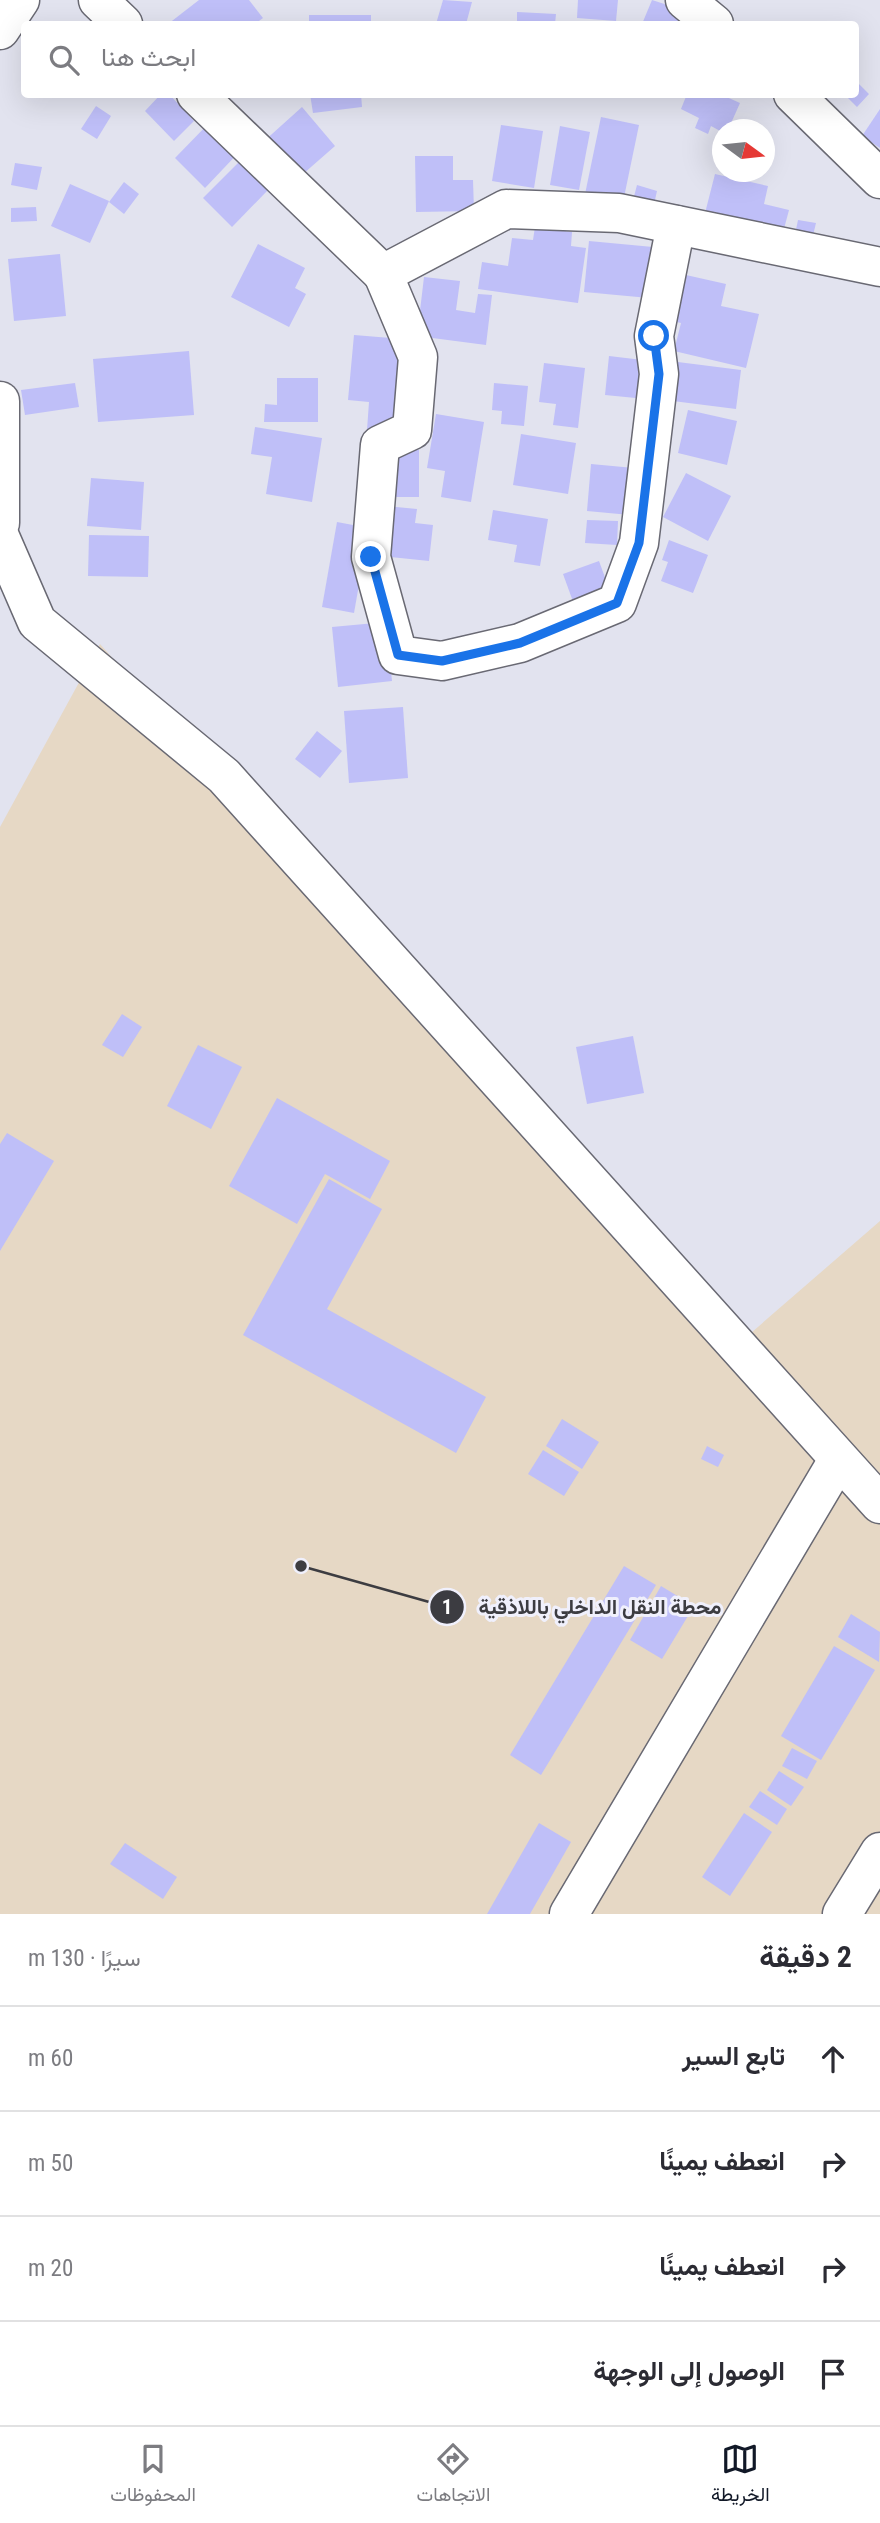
<!DOCTYPE html>
<html lang="ar">
<head>
<meta charset="utf-8">
<style>
  body { margin:0; font-family:"Roboto Condensed",Vazirmatn,sans-serif; background:#f2f2f3; color:#2b2b33; direction:rtl }
  .compass { position:absolute; left:712px; top:119px; width:63px; height:63px; border-radius:50%; background:#fff; box-shadow:0 7px 28px #0002; rotate:105deg }
  .stop { position:absolute; width:21px; height:21px; margin:-16px; border:5px solid #1a73e8; border-radius:50%; background:#fff }
  .stop.end { background:#1a73e8; border-color:#fff; box-shadow:0 2px 7px #0008 }
  .list { margin:0; padding:0; list-style:none }
  h2 { display:flex; justify-content:space-between; align-items:center; height:91px; margin:0; padding:0 28px; font-size:30px }
  h2 small { font-size:23px; font-weight:400; color:#7c7c81 }
  .list li { display:grid; grid-template-columns:46px 1fr auto; gap:21px; align-items:center; box-sizing:border-box; height:105px; padding:0 28px; border-top:2px solid #e1e1e2 }
  .list b { display:block; font-size:26px; white-space:nowrap }
  .list em { font-size:23px; font-style:normal; color:#7c7c81 }
  .icon { flex:none; width:38px; height:38px; fill:none; stroke:currentColor; stroke-width:2; stroke-linecap:round; stroke-linejoin:round }
  .map { position:relative; flex:none; width:880px; height:1914px; overflow:hidden; direction:ltr }
  .search { position:absolute; background:#fff; box-shadow:0 7px 28px #0002; left:21px; right:21px; top:21px; height:77px; display:flex; align-items:center; gap:18px; box-sizing:border-box; padding:0 24px; border-radius:7px; color:#7c7c81; font-size:26px }
  .sheet { height:511px; background:#fff }
  nav { display:flex; justify-content:space-around; align-items:center; box-sizing:border-box; height:98px; border-top:2px solid #e1e1e2; background:#fff; font-size:19px; color:#7c7c81 }
  nav a { display:grid; justify-items:center; gap:4px }
  nav .on { color:#111827 }
  .map>svg:first-child { display:block }
  .industrial { fill:#e6d8c5 }
  .building { fill:#bfbff8 }
  .lines { fill:none; stroke-linecap:round; stroke-linejoin:round }
  .minor-casing { stroke:#696973; stroke-width:41 }
  .minor { stroke:#fff; stroke-width:38 }
  .route { stroke:#1a73e8; stroke-width:9 }
  .leader { fill:none; stroke:#3c3c41; stroke-width:2.5 }
  .callout-dot { fill:#3c3c41; stroke:#f0f0fc; stroke-width:2.5 }
  .mark-label { font-size:21px; text-anchor:middle; font-weight:bold; fill:#fff }
  .callout-label { font-size:21px; text-anchor:middle; font-weight:bold; fill:#3c3c41; stroke:#f0f0fc; stroke-width:6; stroke-linejoin:round; paint-order:stroke }
</style>
</head>
<body>
<div class="map">
<svg width="880" height="1914" viewBox="0 0 880 1914">
  <rect width="100%" height="100%" fill="#e2e3ef"/>
  <polygon class="industrial" points="100,644 729,1352 880,1221 880,1914 0,1914 0,827"/>
  <g class="building">
    <polygon points="199,0 249,0 263,18 255,24 168,24"/>
    <polygon points="443,0 472,2 466,24 436,24"/>
    <polygon points="578,0 618,0 616,21 577,18"/>
    <polygon points="652,0 683,10 677,24 642,24"/>
    <polygon points="517,12 556,14 555,24 517,24"/>
    <rect x="309" y="15" width="62" height="9"/>
    <polygon points="856,81 869,94 857,107 844,94 856,94"/>
    <polygon points="161,94 169,94 194,121 174,141 145,111"/>
    <polygon points="310,94 361,94 362,107 313,113"/>
    <polygon points="687,94 720,94 740,103 728,130 722,132 711,126 708,134 695,128 699,118 681,109"/>
    <polygon points="96,106 111,116 97,139 81,129"/>
    <polygon points="302,107 335,146 295,181 262,143"/>
    <polygon points="880,109 880,148 862,136"/>
    <polygon points="601,117 639,125 622,207 584,199"/>
    <polygon points="212,120 242,149 205,188 175,158"/>
    <polygon points="501,125 543,131 534,188 492,181"/>
    <polygon points="560,126 590,132 579,190 550,185"/>
    <polygon points="415,156 453,156 453,180 473,180 474,211 416,212"/>
    <polygon points="240,161 268,190 232,227 203,198"/>
    <polygon points="15,163 42,167 37,190 11,185"/>
    <polygon points="715,174 768,186 764,204 789,210 781,240 703,221"/>
    <polygon points="124,182 139,194 124,214 109,202"/>
    <polygon points="70,184 109,201 90,243 51,226"/>
    <polygon points="637,185 657,191 652,213 631,208"/>
    <polygon points="36,207 37,221 11,222 11,208"/>
    <polygon points="798,220 816,223 810,248 793,244"/>
    <polygon points="535,227 572,232 571,246 586,248 578,303 478,289 482,262 508,266 512,238 533,240"/>
    <polygon points="589,241 653,247 649,298 584,292"/>
    <polygon points="258,244 305,268 295,288 306,294 289,327 231,297"/>
    <polygon points="60,254 66,316 14,321 8,259"/>
    <polygon points="686,275 726,284 721,306 759,314 746,368 674,351 681,323 664,319 683,289"/>
    <polygon points="424,277 460,281 456,310 475,313 478,294 492,295 486,345 417,336"/>
    <polygon points="354,335 403,339 396,432 367,430 369,402 348,400"/>
    <polygon points="189,351 194,415 98,422 93,359"/>
    <polygon points="609,356 651,361 646,399 605,395"/>
    <polygon points="670,361 741,370 736,409 665,400"/>
    <polygon points="544,363 585,368 578,428 553,425 556,404 539,402"/>
    <polygon points="277,378 318,378 318,422 264,422 265,404 277,405"/>
    <polygon points="75,383 79,407 25,415 21,390"/>
    <polygon points="494,383 528,386 524,426 501,424 502,411 492,410"/>
    <polygon points="688,410 737,421 727,465 678,453"/>
    <polygon points="436,414 484,422 471,502 441,497 445,471 427,468"/>
    <polygon points="255,427 322,438 312,502 266,494 272,457 251,454"/>
    <polygon points="521,434 576,443 568,494 513,485"/>
    <polygon points="388,450 419,450 419,497 389,497"/>
    <polygon points="591,464 634,468 630,515 587,511"/>
    <polygon points="686,473 731,496 708,541 663,517"/>
    <polygon points="91,478 144,482 141,530 87,526"/>
    <polygon points="386,506 417,509 415,523 433,525 429,561 381,556"/>
    <polygon points="493,510 548,519 540,566 514,562 517,545 488,540"/>
    <polygon points="587,520 618,521 617,545 585,543"/>
    <polygon points="337,522 369,528 354,613 322,607"/>
    <polygon points="89,535 149,536 148,577 88,576"/>
    <polygon points="669,540 708,555 693,593 661,581 668,562 662,560"/>
    <polygon points="599,561 611,594 575,607 563,574"/>
    <polygon points="386,622 392,681 338,687 332,627"/>
    <polygon points="403,707 408,778 349,783 344,711"/>
    <polygon points="317,731 342,751 320,778 295,759"/>
    <polygon points="122,1014 142,1027 123,1057 102,1045"/>
    <polygon points="633,1036 644,1093 587,1104 576,1047"/>
    <polygon points="198,1045 242,1067 211,1129 167,1106"/>
    <polygon points="277,1098 390,1161 370,1199 325,1174 297,1224 229,1186"/>
    <polygon points="7,1133 54,1161 0,1251 0,1144"/>
    <polygon points="329,1179 382,1209 327,1309 486,1397 456,1453 243,1335"/>
    <polygon points="562,1419 599,1442 582,1469 546,1446"/>
    <polygon points="707,1446 724,1455 718,1467 701,1459"/>
    <polygon points="543,1450 579,1472 564,1496 528,1474"/>
    <polygon points="624,1566 656,1585 541,1775 510,1755"/>
    <polygon points="661,1586 694,1606 662,1659 630,1640"/>
    <polygon points="851,1614 880,1632 879,1662 838,1637"/>
    <polygon points="834,1646 875,1670 821,1760 781,1736"/>
    <polygon points="792,1748 817,1761 807,1779 782,1766"/>
    <polygon points="779,1771 804,1787 791,1806 767,1790"/>
    <polygon points="760,1791 787,1809 777,1825 749,1807"/>
    <polygon points="744,1813 772,1832 730,1896 702,1877"/>
    <polygon points="539,1823 571,1842 530,1914 487,1914"/>
    <polygon points="125,1843 177,1877 163,1899 110,1864"/>
  </g>
  <g class="lines">
    <g class="minor-casing">
      <g id="minor">
        <polyline points="98,0 123,24"/>
        <polyline points="685,0 714,24"/>
        <polyline points="0,30 20,0"/>
        <polyline points="196,94 383,274 506,209 619,213 880,267"/>
        <polyline points="793,94 880,179"/>
        <polyline points="383,274 418,357 412,430 380,445 371,557 398,655 442,661 520,643 617,603 639,543 659,374 654,336 676,225"/>
        <polyline points="0,401 0,523"/>
        <polyline points="0,537 37,622 224,776 880,1504"/>
        <polyline points="569,1914 838,1460"/>
        <polyline points="842,1914 880,1852"/>
      </g>
    </g>
    <use href="#minor" class="minor"/>
  </g>
  <g class="lines">
    <polyline class="route" points="371,557 398,655 442,661 520,643 617,603 639,543 659,374 654,336"/>
  </g>
  <path class="leader" d="M301 1566L447 1607"/>
  <g class="callout-dot">
    <circle cx="301" cy="1566" r="7"/>
    <circle cx="447" cy="1607" r="18"/>
  </g>
  <g class="mark-label">
    <text x="447" y="1614">1</text>
  </g>
  <g class="callout-label">
    <text x="600" y="1614">محطة النقل الداخلي باللاذقية</text>
  </g>
</svg>
<svg class="compass" viewBox="-18 -18 36 36"><path d="M0-13l5 13h-10z" fill="#e53935"/><path d="M0 13l5-13h-10z" fill="#7c7c81"/></svg>
<div class="stop" style="left:654px;top:336px"></div>
<div class="stop end" style="left:371px;top:557px"></div>
<div class="search"><svg class="icon" aria-label="search" viewBox="0 0 24 24"><circle cx="10" cy="10" r="6"/><path d="M15 15l6 6"/></svg>ابحث هنا</div>
</div>
<section class="sheet">
<h2>2 دقيقة<small>سيرًا · 130 m</small></h2>
<ul class="list">
<li><svg class="icon" aria-label="ahead" viewBox="0 0 24 24"><path d="M12 20V5M6 11l6-6 6 6"/></svg><div><b>تابع السير</b></div><em>60 m</em></li>
<li><svg class="icon" aria-label="right" viewBox="0 0 24 24"><path d="M7 20v-9h11M14 6l5 5-5 5"/></svg><div><b>انعطف يمينًا</b></div><em>50 m</em></li>
<li><svg class="icon" aria-label="right" viewBox="0 0 24 24"><path d="M7 20v-9h11M14 6l5 5-5 5"/></svg><div><b>انعطف يمينًا</b></div><em>20 m</em></li>
<li><svg class="icon" aria-label="arrive" viewBox="0 0 24 24"><path d="M6 21V4h12l-3 4 3 4H6"/></svg><div><b>الوصول إلى الوجهة</b></div></li>
</ul>
</section>
<nav>
<a class="on"><svg class="icon" aria-label="map" viewBox="0 0 24 24"><path d="M3 6l6-2 6 2 6-2v14l-6 2-6-2-6 2zM9 4v14M15 6v14"/></svg>الخريطة</a>
<a><svg class="icon" aria-label="directions" viewBox="0 0 24 24"><path d="M12 3l9 9-9 9-9-9zM9 14v-3h6M13 9l2 2-2 2"/></svg>الاتجاهات</a>
<a><svg class="icon" aria-label="saved" viewBox="0 0 24 24"><path d="M7 4h10v16l-5-4-5 4z"/></svg>المحفوظات</a>
</nav>
</body>
</html>
